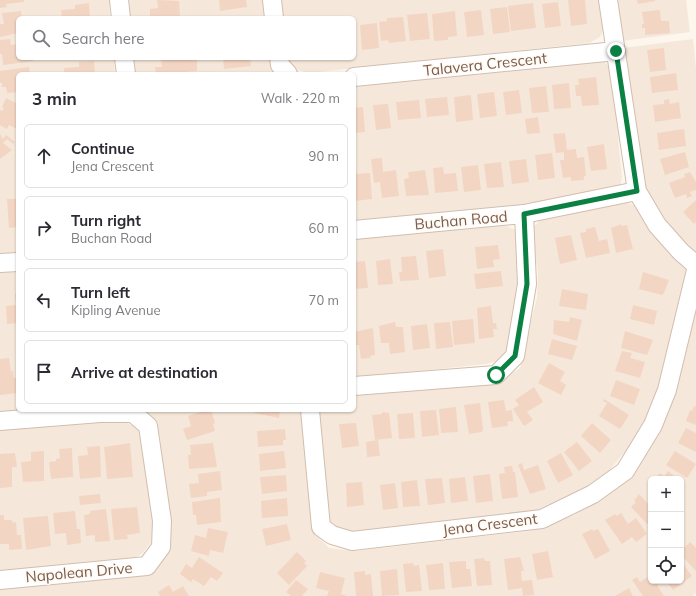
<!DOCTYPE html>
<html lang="en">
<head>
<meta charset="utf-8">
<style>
  body { margin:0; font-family:Mulish,sans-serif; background:#f7f7f7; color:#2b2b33 }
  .controls { position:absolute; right:12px; bottom:12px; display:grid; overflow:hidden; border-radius:6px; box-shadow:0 1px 3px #0004 }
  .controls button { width:36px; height:36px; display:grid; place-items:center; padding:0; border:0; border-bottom:1px solid #e1e1e2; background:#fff; color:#2b2b33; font:20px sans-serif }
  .stop { position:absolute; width:12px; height:12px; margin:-9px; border:3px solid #0b8043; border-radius:50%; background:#fff }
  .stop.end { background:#0b8043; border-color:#fff; box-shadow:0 1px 4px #0008 }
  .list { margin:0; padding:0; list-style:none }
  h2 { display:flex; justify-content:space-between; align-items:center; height:52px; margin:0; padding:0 16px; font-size:17px }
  h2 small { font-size:13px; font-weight:400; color:#7c7c81 }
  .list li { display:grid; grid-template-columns:26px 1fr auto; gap:12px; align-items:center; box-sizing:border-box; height:64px; margin:0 8px 8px; padding:0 8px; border:1px solid #e1e1e2; border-radius:6px }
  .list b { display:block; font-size:15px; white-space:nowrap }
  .list p { margin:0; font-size:13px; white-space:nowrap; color:#7c7c81 }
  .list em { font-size:13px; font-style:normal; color:#7c7c81 }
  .icon { flex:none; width:22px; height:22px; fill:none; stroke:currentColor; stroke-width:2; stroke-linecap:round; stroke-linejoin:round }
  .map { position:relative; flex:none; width:696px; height:596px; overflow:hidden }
  .search { position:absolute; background:#fff; box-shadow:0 1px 3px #0004; left:16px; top:16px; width:340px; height:44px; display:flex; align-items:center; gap:10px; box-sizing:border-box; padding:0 14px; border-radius:6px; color:#7c7c81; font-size:15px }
  .panel { position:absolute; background:#fff; box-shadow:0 1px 3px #0004; left:16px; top:72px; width:340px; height:340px; border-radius:6px }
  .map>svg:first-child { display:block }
  .residential { fill:#f5e8da; fill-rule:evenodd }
  .building { fill:#f3d5c3 }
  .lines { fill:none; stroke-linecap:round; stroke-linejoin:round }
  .minor-casing { stroke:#d1beb0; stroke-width:20 }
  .minor { stroke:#fff; stroke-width:18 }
  .route { stroke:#0b8043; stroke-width:5 }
  .labels { text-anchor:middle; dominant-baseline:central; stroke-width:3; stroke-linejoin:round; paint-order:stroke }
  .street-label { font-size:15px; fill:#7a5c4d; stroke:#fffaf3 }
</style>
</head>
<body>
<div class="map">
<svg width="696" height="596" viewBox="0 0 696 596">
  <rect width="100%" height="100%" fill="#fdf6ec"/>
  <g class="residential">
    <polygon points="0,0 109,0 110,18 18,18 18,58 114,58 115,74 18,74 18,254 0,256"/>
    <polygon points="125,0 264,0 266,18 126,18"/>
    <polygon points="280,0 601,0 604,28 600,37 589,43 309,73 294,69 287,58 354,58 354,18 283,18"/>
    <polygon points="617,0 686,0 690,32 622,41"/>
    <polygon points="693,39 696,68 696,252 675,236 653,206 640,172 623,48"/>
    <polygon points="130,58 270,58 278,74 131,74"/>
    <polygon points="604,61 611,69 622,177 620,187 523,205 354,222 354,85"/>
    <polygon points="624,202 634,205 651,229 684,264 687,272 663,371 650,411 630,446 607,473 569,498 529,513 354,535 334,530 326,514 318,419 320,410 354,410 354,395 504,379 520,368 537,297 538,273 533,237 534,226 543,218"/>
    <polygon points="501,223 515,230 520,246 520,286 514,325 504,359 486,364 354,378 354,237"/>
    <polygon points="18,269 18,410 39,410 0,414 0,270"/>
    <path d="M696 301V593L692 596H0V587L141 575 170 528 160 436 153 421 140 410H300L314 533 329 548 356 551 528 531 574 515 607 493 635 466ZM651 479H681V581H651Z"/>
    <polygon points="108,421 126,422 138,429 145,441 153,527 151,542 142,554 128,560 0,571 0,430"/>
  </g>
  <g class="building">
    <polygon points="0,0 24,0 24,2 6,4 7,7 0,8"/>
    <polygon points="157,0 179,1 180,16 150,18 150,9 158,8"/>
    <polygon points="219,0 246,0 247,7 220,11"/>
    <polygon points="568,0 585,0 587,24 571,26"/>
    <polygon points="637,0 655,0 655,1 638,4"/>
    <polygon points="558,2 561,26 545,28 542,4"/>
    <polygon points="89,3 90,17 62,18 61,10 75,9 75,5"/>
    <polygon points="533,3 536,28 511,31 508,6"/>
    <polygon points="507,7 510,32 493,34 490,9"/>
    <polygon points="481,10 484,35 467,37 464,12"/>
    <polygon points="660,10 661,21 669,21 670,33 645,35 645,28 642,28 642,24 644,24 642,12"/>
    <polygon points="21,11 22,18 18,18 18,33 0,37 0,24 4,24 2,13"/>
    <polygon points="455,11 457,36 448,37 448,40 434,41 432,14"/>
    <polygon points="427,13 430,39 410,41 407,15"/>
    <polygon points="403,17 406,41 389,43 388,40 381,41 379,22 387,21 387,18"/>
    <polygon points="377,23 379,48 362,50 360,25"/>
    <polygon points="10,39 11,45 18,44 18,58 33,58 33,61 3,65 2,54 0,54 0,40"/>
    <polygon points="664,48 666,70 650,72 647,50"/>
    <polygon points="161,58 177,58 177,60 197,59 197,71 156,74 155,67 162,67"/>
    <polygon points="223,58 250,58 251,66 224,69"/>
    <polygon points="94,61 95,74 60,74 64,72 64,68 79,67 79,62"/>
    <polygon points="29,67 30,74 18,74 18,92 7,93 6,87 2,87 2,83 0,83 0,71"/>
    <polygon points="676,73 678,90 652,93 650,77"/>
    <polygon points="596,77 599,105 582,106 581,96 576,96 575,85 579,85 578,79"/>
    <polygon points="569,83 571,108 554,109 552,85"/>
    <polygon points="546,86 549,112 532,113 529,88"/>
    <polygon points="519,90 522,113 506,115 503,92"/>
    <polygon points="494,92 497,116 480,118 477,94"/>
    <polygon points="471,95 473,120 456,122 454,97"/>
    <polygon points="447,97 449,115 427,117 425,99"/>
    <polygon points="6,98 18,104 17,129 9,125 7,129 0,125 0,110 2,111 4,108 2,107"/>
    <polygon points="669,99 670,104 679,102 681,118 655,122 653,105 664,104 664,100"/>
    <polygon points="419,100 421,118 398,120 396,102"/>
    <polygon points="388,104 391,128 376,130 373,105"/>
    <polygon points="363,107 365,132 354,133 354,108"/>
    <polygon points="538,117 540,133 527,134 525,119"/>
    <polygon points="684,129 686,146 659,150 657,133"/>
    <polygon points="565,133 567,150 576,149 577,158 584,157 586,176 584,176 584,180 571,181 571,177 563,178 560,160 564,160 564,152 556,153 553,134"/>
    <polygon points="0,134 3,139 6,135 15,142 13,144 7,139 3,143 12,150 0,159"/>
    <polygon points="604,144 607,169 591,171 587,147"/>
    <polygon points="685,152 689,167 665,175 660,159"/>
    <polygon points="552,153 555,178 538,180 535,155"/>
    <polygon points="382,158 383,172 396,170 399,196 382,198 380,182 374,183 371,159"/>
    <polygon points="526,159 529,182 512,184 509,161"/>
    <polygon points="501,162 504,187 487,188 484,164"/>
    <polygon points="478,165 481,190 464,192 461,167"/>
    <polygon points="443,167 444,174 456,173 458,191 435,193 433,168"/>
    <polygon points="425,170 429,195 406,196 404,179 409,178 408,172"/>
    <polygon points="690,172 696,182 696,190 690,192 692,196 687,198 686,194 675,198 669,183 685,177 684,174"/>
    <polygon points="370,173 372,199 355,201 354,174"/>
    <polygon points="7,199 18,199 18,227 9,228"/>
    <polygon points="696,200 696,222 694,224 683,212"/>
    <polygon points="621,224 621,226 627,225 633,249 616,253 611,228"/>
    <polygon points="595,227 599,241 607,239 610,253 586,258 580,233 586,232 586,229"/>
    <polygon points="571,235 577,260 560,264 555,238"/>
    <polygon points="498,245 500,259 493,260 494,267 477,269 475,247"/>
    <polygon points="443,249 446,276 429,278 426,251"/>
    <polygon points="416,256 419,280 400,281 399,272 402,272 401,257"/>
    <polygon points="390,259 393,284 378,285 376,261"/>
    <polygon points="365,261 368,288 354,289 354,262"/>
    <polygon points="501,271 503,286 476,289 474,274"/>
    <polygon points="643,272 669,280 664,293 662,295 639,289"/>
    <polygon points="562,289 588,294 586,310 559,306"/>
    <polygon points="15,294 18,294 18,323 7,324 6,306 16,305"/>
    <polygon points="633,305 657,311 654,325 630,319"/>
    <polygon points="491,306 493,323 496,323 497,329 493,329 494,337 479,339 477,308"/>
    <polygon points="570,317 582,320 577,341 553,334 554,320 569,322"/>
    <polygon points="473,319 475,343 454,345 452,321"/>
    <polygon points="395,322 396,327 403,327 405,352 390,354 389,343 381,343 379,326"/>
    <polygon points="450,322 453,347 436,349 434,323"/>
    <polygon points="427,324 430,348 413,350 411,326"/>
    <polygon points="373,328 375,355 370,356 371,358 361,359 359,345 354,345 354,332"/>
    <polygon points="625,331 653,340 647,355 621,348"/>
    <polygon points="552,339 577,346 572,360 548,354"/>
    <polygon points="622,351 632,353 630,358 645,362 640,378 615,371"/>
    <polygon points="9,358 11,371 13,371 14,378 18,378 18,393 0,395 0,359"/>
    <polygon points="549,363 565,372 560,381 566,385 561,395 538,383"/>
    <polygon points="616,380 640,389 634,405 610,396"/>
    <polygon points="534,387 543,402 527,412 533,420 524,426 513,409 519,405 515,400"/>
    <polygon points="604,399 629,415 620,429 599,416 607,403 603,401"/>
    <polygon points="504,400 506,411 512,410 513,421 507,422 508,426 492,428 488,402"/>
    <polygon points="480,403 483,429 482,432 469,434 464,405"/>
    <polygon points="694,406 696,407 696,425 686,421 690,410 692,411"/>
    <polygon points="456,407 458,432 441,433 439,409"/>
    <polygon points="206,410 211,410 215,423 213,424 215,431 187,440 183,429 191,426 188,416"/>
    <polygon points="254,410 280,410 279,418 254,413"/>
    <polygon points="436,410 439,435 422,437 420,411"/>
    <polygon points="382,412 389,413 392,438 375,440 372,415 382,414"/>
    <polygon points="413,413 415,438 399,439 397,414"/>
    <polygon points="356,423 359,446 342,448 339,424"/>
    <polygon points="592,423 611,440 600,453 581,436"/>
    <polygon points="686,428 696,433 696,452 678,443"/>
    <polygon points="285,429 286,440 283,440 283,445 258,447 257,431"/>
    <polygon points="378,440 380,456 367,457 366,442"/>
    <polygon points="577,442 592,461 579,471 564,452"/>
    <polygon points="130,443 133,477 107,479 104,447"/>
    <polygon points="213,443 217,467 189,469 188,455 191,455 190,445"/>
    <polygon points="100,446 101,477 80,479 78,456 88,455 87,447"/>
    <polygon points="72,448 73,477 51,479 49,462 56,461 56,459 60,458 59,449"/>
    <polygon points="44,451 44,481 23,482 21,462 31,461 31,452"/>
    <polygon points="284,451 286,468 260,471 259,454"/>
    <polygon points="675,451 696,464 687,478 666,465"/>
    <polygon points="15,453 17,467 12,467 12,487 0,488 0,454"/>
    <polygon points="561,453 573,475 558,483 547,461"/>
    <polygon points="522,463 524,470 538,465 546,489 530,494 518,465"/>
    <polygon points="512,466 513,472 515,472 518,497 502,499 499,474 505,473 504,467"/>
    <polygon points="220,471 222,490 207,492 207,496 191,498 189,484 199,483 198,474"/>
    <polygon points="668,471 678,479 655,479 660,473 664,476"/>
    <polygon points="490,474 493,501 476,503 473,476"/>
    <polygon points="286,475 287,491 262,494 260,477"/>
    <polygon points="465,477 468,501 451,503 449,479"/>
    <polygon points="442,478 445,503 428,505 425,479"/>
    <polygon points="417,480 420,506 403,507 401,482"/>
    <polygon points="362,482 364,505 347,507 346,483"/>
    <polygon points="395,483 398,508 383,510 380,485"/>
    <polygon points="100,494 101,503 80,505 79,496"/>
    <polygon points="639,494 651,507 651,520 647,524 631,507 636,502 634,501"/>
    <polygon points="220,498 221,522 197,525 196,515 193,515 192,502"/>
    <polygon points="287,498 288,516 262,518 261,501"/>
    <polygon points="137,507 140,533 127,535 128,539 114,540 111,509"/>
    <polygon points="106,509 110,541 95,542 95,535 86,536 84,515 90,514 90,511"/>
    <polygon points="75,511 77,529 80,529 81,543 67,545 66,533 55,534 53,513"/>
    <polygon points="621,513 628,524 636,518 647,534 636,542 632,537 622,544 605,520 615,514 617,516"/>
    <polygon points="0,515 4,515 4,520 12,520 13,523 16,522 17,535 21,535 22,549 9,550 9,544 0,544"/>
    <polygon points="48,516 51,546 26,550 23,518"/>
    <polygon points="287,524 291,540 266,546 262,529"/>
    <polygon points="208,528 228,532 223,553 210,550 209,556 191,551 195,535 206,538"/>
    <polygon points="592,529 593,531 598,529 610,551 595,559 582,534"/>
    <polygon points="690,542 696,548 696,571 681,555 681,551"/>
    <polygon points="548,551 553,577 537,580 532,554"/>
    <polygon points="297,552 306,561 304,563 307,566 289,585 277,573"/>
    <polygon points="199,557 223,573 217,581 211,577 204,586 193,579 191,582 180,574 186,564 192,568"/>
    <polygon points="520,557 524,571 521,571 522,581 532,580 534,595 523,596 522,588 508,590 504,559"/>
    <polygon points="484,558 485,561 490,561 492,585 477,586 474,559"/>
    <polygon points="466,561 466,569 470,569 472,586 452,588 449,562"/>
    <polygon points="681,561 692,576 673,590 666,581 681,581"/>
    <polygon points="413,563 414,566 419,565 422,591 406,592 403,564"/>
    <polygon points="443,563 445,589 429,590 426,565"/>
    <polygon points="397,569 399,595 382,596 380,571"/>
    <polygon points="365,571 365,575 371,574 373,596 356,596 354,572"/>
    <polygon points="320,572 345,578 341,594 347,596 327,596 329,591 316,588"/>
    <polygon points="651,575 651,581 660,581 661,583 657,585 664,596 643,596 632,580 637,577 640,582"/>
    <polygon points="296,580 308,589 302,596 291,596 286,592"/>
    <polygon points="169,585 173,592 183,586 189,596 160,596 158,592"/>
    <polygon points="629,588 633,596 615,596"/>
  </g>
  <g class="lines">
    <g class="minor-casing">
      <g id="minor">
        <polyline points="119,0 121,18"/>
        <polyline points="272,0 274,18"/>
        <polyline points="608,0 637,191 657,225 681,252 696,265"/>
        <polyline points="124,58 126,74"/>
        <polyline points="279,58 280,65 288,74"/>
        <polyline points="354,77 616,51"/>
        <polyline points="354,230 524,214 637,191"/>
        <polyline points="0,263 18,262"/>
        <polyline points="354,386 496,375 515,356 527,284 524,214"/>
        <polyline points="310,410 321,527 332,535 352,541 542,519 593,494 625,471 653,425 667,390 696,270"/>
        <polyline points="0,421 100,413 133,413 148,426 162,521 161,547 147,566 0,580"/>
      </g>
    </g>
    <use href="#minor" class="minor"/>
  </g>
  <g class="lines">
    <polyline class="route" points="496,375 515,356 527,284 524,214 637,191 616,51"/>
  </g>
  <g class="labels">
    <g class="street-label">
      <text transform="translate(485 64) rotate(-6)">Talavera Crescent</text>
      <text transform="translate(461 220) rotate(-5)">Buchan Road</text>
      <text transform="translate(490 524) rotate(-7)">Jena Crescent</text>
      <text transform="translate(79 572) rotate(-5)">Napolean Drive</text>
    </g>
  </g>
</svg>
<div class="controls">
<button>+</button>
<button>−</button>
<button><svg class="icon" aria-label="locate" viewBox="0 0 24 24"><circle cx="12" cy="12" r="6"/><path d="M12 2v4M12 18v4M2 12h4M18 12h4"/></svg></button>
</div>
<div class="stop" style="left:496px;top:375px"></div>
<div class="stop end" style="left:616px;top:51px"></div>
<div class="search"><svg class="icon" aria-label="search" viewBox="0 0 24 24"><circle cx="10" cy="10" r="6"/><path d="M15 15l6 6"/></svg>Search here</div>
<section class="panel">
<h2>3 min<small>Walk · 220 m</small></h2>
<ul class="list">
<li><svg class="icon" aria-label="ahead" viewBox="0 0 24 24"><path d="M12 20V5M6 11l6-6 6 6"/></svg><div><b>Continue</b><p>Jena Crescent</p></div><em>90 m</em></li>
<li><svg class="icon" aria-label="right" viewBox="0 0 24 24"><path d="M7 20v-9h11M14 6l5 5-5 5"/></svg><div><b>Turn right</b><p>Buchan Road</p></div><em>60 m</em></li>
<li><svg class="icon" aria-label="left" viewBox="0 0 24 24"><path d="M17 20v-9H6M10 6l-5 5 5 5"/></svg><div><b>Turn left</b><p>Kipling Avenue</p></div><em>70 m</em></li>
<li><svg class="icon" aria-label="arrive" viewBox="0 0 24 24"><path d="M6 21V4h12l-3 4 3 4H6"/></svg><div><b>Arrive at destination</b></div></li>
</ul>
</section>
</div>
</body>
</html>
